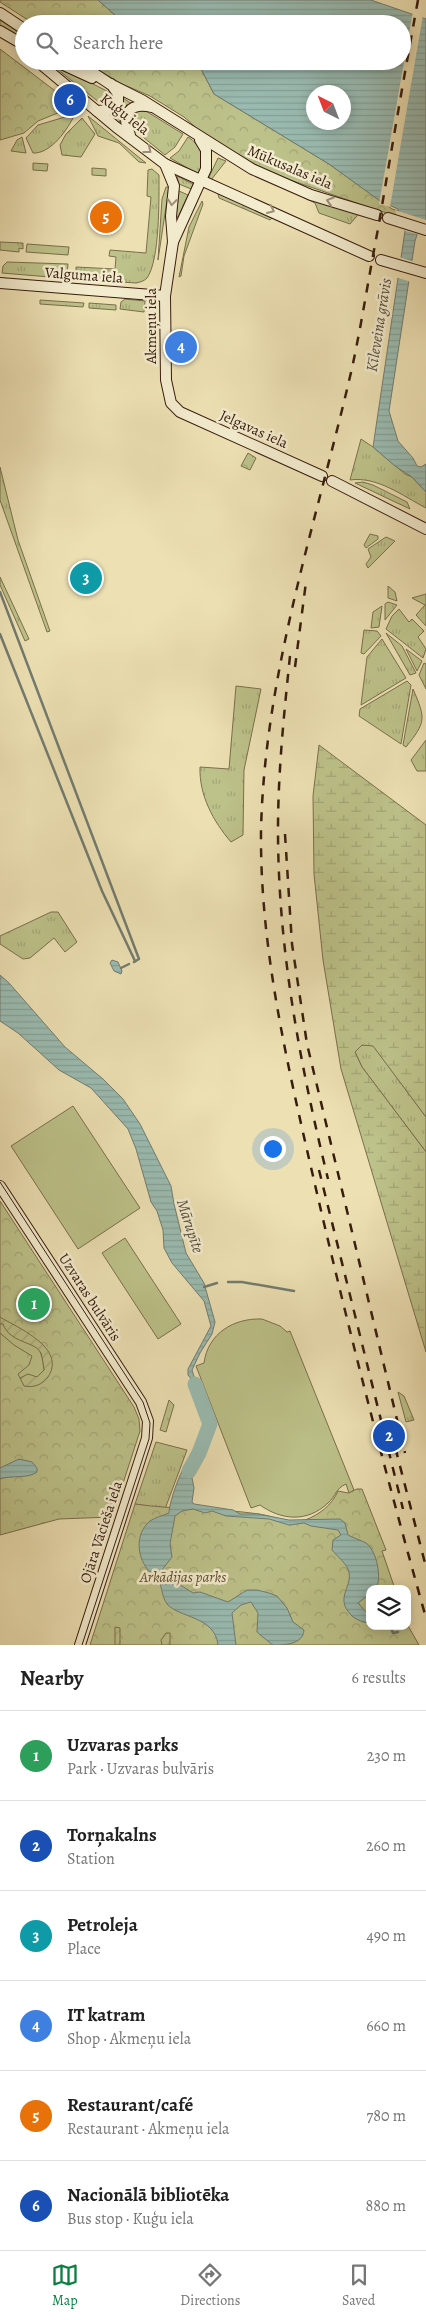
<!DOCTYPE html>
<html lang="en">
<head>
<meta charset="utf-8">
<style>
  body { margin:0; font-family:Alegreya,serif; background:#f6f6f6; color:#222 }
  .controls { position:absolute; right:15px; bottom:15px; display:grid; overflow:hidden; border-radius:10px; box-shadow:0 2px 12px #0003 }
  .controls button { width:45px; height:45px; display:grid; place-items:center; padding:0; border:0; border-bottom:1px solid #e0e0e0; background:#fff; color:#222; font:25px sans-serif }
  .compass { position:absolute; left:306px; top:85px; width:45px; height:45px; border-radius:50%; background:#fff; box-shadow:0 2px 12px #0003; rotate:318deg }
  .you { position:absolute; left:272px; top:1148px; width:18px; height:18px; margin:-12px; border:4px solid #fff; border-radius:50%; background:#1a73e8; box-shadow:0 0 0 8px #1a73e833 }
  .badge { display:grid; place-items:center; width:32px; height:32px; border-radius:50%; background:#0b8043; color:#fff; font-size:16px; font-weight:700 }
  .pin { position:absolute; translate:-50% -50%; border:2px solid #fff; box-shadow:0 1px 5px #0006 }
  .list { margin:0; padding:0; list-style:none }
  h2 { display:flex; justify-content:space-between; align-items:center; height:65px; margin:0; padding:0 20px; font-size:21px }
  h2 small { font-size:16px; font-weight:400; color:#767676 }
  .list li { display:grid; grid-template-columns:32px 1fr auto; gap:15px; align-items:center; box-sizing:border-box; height:90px; padding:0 20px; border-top:1px solid #e0e0e0 }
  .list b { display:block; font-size:19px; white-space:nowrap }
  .list p { margin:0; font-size:16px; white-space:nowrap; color:#767676 }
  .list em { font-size:16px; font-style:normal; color:#767676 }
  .icon { flex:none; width:28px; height:28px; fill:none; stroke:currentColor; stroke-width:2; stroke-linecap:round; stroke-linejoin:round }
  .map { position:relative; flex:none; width:426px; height:1645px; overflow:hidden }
  .search { position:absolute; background:#fff; box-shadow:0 2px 12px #0003; left:15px; right:15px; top:15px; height:55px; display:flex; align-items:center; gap:12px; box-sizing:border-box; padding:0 18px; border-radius:28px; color:#767676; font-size:19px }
  .sheet { height:605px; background:#fff }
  nav { display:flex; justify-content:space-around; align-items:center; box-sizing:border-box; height:70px; border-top:1px solid #e0e0e0; background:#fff; font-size:14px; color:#767676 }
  nav a { display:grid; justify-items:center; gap:2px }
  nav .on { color:#0b8043 }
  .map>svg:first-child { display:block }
  .grass { fill:url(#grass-tufts); stroke:#7a6f4c }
  .wetland { fill:url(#wetland-marsh); stroke:#7a6f4c }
  .park { fill:url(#park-crowns); stroke:#7a6f4c }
  .garden { fill:url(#garden-furrows); stroke:#7a6f4c }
  .pitch { fill:#bdc28a; stroke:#7a6f4c }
  .water { fill:url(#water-rules); stroke:#727c70; fill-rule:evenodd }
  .pier { fill:#ede1b4 }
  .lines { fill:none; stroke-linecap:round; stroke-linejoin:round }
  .stream { stroke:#727c70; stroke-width:2.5 }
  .river { stroke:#9abcb2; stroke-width:15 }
  .secondary-casing { stroke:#371c0e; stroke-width:12 }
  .secondary { stroke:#f3ecce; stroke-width:10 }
  .tram { stroke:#371c0e; stroke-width:1 }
  .rail { stroke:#371c0e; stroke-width:2.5; stroke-dasharray:9 9; stroke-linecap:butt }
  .oneway { stroke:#9e8e78 }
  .labels { text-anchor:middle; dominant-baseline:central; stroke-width:5; stroke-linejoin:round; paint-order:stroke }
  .street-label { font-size:15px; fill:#371c0e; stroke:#f3ecce }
  .park-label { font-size:15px; font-style:italic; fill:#5f4e33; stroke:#f3ecce }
  .water-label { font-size:16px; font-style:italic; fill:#554c3f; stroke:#f3ecce }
</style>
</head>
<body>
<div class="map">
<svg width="426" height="1645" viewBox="0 0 426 1645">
  <defs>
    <pattern id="grass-tufts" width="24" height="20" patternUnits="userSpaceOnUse" patternTransform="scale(1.25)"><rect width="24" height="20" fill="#bdc28a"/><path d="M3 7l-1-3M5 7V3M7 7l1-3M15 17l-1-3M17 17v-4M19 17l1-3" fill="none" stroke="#a3a676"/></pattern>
    <pattern id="wetland-marsh" width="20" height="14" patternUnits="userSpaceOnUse" patternTransform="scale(1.25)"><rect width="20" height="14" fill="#bdc28a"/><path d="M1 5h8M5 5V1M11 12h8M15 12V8" fill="none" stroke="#a3a676"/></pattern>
    <pattern id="park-crowns" width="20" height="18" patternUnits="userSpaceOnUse" patternTransform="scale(1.25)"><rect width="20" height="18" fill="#bdc28a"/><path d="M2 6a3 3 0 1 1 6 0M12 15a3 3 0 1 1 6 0" fill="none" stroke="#a3a676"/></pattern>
    <pattern id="garden-furrows" width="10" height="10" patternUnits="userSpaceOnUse" patternTransform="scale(1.25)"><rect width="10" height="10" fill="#bdc28a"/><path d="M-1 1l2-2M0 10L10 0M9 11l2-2" fill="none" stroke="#a3a676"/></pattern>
    <pattern id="water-rules" width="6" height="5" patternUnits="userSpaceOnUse" patternTransform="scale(1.25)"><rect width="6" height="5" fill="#9abcb2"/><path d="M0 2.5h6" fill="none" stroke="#85a198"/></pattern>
  </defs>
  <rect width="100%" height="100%" fill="#ede1b4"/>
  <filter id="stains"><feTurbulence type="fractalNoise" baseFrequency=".004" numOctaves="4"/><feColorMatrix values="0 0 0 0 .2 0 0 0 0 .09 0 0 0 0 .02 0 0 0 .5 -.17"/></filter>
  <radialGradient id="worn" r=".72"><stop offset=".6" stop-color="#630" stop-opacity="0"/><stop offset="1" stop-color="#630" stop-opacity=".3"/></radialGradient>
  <g class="grass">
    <polygon points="0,20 24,36 24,41 0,25"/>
    <polygon points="47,61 107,91 114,97 113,102 104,106 100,103"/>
    <polygon points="123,98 132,104 123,111 119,123 109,115 118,110"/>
    <polygon points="140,110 146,111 183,134 175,147 165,155 132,128 131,117"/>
    <path d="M75 114C68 129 51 154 33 153L26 138 38 125Z"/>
    <polygon points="88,116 146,163 139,162 119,143 98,136"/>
    <polygon points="82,118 95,134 81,157 62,155 60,145 66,134"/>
    <polygon points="22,137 26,153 11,151 17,140"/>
    <path d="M188 137C201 145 208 161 198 174L170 158 179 151Z"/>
    <polygon points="218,158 226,161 211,180 209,177"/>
    <polygon points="33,163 48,164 47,171 33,170"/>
    <polygon points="92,168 106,169 106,176 92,175"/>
    <path d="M152 169 159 175C159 198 160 260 147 278 144 281 141 282 136 283L78 279 76 274V267L115 269 116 257 109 256 110 250 146 253 151 197 147 196 148 170Z"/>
    <polygon points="177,176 193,184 191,189 179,184"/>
    <polygon points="166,187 169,187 158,260 162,199"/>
    <polygon points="179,191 188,195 178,217 176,217"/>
    <polygon points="218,194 222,195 273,217 270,220 219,198"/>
    <polygon points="303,197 357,214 357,216 350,224 319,213 315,203"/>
    <polygon points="202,201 203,204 184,256 181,276 179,277 189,227"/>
    <polygon points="0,242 23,243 23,249 19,248 19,252 0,250"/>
    <polygon points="27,244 69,247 68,255 26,252"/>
    <polygon points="7,262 68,264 67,274 62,278 2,273 3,266"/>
    <polygon points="125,299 145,301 144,312 120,309 121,302"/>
    <polygon points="40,300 84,303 83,307 40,304"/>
    <polygon points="89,303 116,305 116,310 89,308"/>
    <path d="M361 439 373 447 405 474 412 477 426 492V508C403 496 377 476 350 480Z"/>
    <polygon points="0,467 18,540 50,631 47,632 0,500"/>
    <polygon points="363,482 373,485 407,502 410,509 355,483"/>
    <polygon points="370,534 378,536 378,539 366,548 364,545"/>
    <polygon points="386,537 395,541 368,568 366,564 371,557 368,549"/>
    <polygon points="0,577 29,639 25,641 0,585"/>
    <polygon points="388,586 395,592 397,601 388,598"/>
    <polygon points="426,594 426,626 416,615 425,605 412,598"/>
    <polygon points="388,602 397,605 385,620 385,604"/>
    <polygon points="382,606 379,627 371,628 373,612"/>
    <polygon points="399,609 409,622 412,619 424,631 418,637 426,649 423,658 386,629 392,616"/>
    <polygon points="364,630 377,631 381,636 364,654 361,653"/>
    <polygon points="386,633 402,646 416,673 410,675"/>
    <polygon points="382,639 406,678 361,705 367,657"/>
    <polygon points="406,649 422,661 417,671"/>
    <polygon points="424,663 426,664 426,689 419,675"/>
    <polygon points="407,681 411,685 401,744 359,716 360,709"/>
    <path d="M236 686 261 689 244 770 243 835 231 842C213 821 199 795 200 767L229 769Z"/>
    <path d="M413 689C426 719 426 722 406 747L403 745Z"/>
    <polygon points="426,740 426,771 417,771 411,760"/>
    <polygon points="51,912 58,912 77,942 65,952 54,938 30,958 23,959 0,944 0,936"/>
    <polygon points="362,1045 373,1045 426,1117 426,1152 362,1067 355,1052"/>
    <polygon points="398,1392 404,1396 414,1420 406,1422"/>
    <polygon points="169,1400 174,1405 166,1432 160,1430"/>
    <polygon points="156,1442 187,1450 165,1509 135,1504"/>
  </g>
  <polygon class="wetland" points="319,745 426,825 426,1117 373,1046 362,1045 355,1052 362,1067 426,1152 426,1352 341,1069 323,960 314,874 313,796"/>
  <g class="park">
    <polygon points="0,0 98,0 125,24 34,24 0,2"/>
    <polygon points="0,49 75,106 38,121 24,133 0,140"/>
    <polygon points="84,61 197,61 214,94 329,164 392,209 426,220 426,225 374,209 270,173 202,133 184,117 150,96 120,83"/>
    <polygon points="248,453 256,458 250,470 241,466"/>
    <polygon points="0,1201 134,1407 139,1419 140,1431 112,1517 59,1519 0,1535"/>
    <path d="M357 1489H362L386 1550 382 1551 395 1589H370V1626H407V1624L419 1645H90L135 1504C176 1510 218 1508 259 1514 272 1516 291 1524 305 1520 319 1515 332 1505 338 1491L348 1493Z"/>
  </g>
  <g class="garden">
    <path d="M0 1317C18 1328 67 1348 48 1377 42 1385 33 1388 24 1386L20 1378 22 1375 44 1370 41 1353 10 1336 0 1324Z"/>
    <polygon points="115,1627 120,1628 120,1645 115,1645"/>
    <polygon points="166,1633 170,1633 170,1645 162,1645 161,1640"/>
  </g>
  <g class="pitch">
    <polygon points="73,1106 140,1208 78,1249 11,1146"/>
    <polygon points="125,1238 181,1324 158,1339 102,1253"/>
    <path d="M262 1319 280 1326 287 1332 290 1331 354 1490 349 1493 346 1484C335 1489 336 1496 328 1503 307 1523 281 1520 260 1505L251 1508 196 1366 204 1363C208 1333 234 1318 262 1319Z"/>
    <path d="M0 1324H3C10 1344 37 1341 41 1354 43 1359 43 1365 44 1370L37 1377 28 1374 20 1378 18 1374 29 1365 32 1356 14 1345 0 1333Z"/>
  </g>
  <g class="water">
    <path d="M98 0H371L426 19V229L418 232 415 241 389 411 398 441 413 458 417 466 421 467 426 464V492L412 477 395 466 373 447 405 231 398 209 380 201 329 164 214 94 197 61H402V24H125ZM314 92H344V122H314Z"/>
    <polygon points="112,960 118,962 122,971 121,974 114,971 110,963"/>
    <polygon points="0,975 9,983 65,1047 103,1079 123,1099 140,1124 171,1186 174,1204 186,1253 204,1283 215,1322 212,1334 200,1353 192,1370 197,1386 205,1400 199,1402 193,1381 188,1375 188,1369 211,1326 204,1301 172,1263 164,1248 163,1230 157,1211 151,1202 136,1149 128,1129 91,1088 59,1070 18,1033 0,1021"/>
    <path d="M196 1452 201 1456 192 1478 194 1488 192 1502 194 1504 233 1510 240 1514H258L289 1520 340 1519 345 1523 348 1535C353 1538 361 1540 366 1543 377 1551 382 1578 376 1589H370V1594L358 1603 367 1613H370V1623C364 1623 357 1620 352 1616 334 1598 352 1589 349 1572 348 1565 337 1556 332 1550L333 1540 341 1535 338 1530 311 1526 304 1523 289 1525 269 1519 226 1516 212 1511 205 1513 193 1509 182 1511 175 1516 170 1544 172 1557 162 1570 166 1576 193 1593 200 1592 228 1602 247 1590H257L269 1593 277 1596 287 1608 293 1622 304 1630C303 1645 283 1645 273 1645 270 1643 259 1634 257 1632L258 1613 251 1602 241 1605 232 1613 236 1645H218C215 1616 179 1618 167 1604 162 1597 162 1588 159 1581L161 1579 157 1573 150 1572C137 1559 134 1534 150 1521 156 1517 162 1516 169 1513 169 1501 185 1456 196 1452Z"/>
    <path d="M19 1459 32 1462 37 1468V1472C28 1479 11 1475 0 1479V1468Z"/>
  </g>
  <g class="pier">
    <polygon points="413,11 423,15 390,207 379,204"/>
    <polygon points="395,210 426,220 426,232 420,235 402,230"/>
    <polygon points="399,257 415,262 411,282 395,277"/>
  </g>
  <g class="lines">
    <g class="stream">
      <polyline points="0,592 139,959 134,962"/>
      <polyline points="0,634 102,891 135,961"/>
      <polyline points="121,968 129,964"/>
      <polyline points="228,1282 242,1282 294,1291"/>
      <polyline points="204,1287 217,1283"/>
      <polyline points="390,1626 393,1633 398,1632"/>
    </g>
    <polyline class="river" points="189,1471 199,1453 210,1424 195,1384"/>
    <g class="secondary-casing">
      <g id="secondary">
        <polyline points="0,13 24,29"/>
        <polyline points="0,31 24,45"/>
        <polyline points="37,61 116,127 165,164 369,256"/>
        <polyline points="55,61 92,78"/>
        <polyline points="75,61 110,84 142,100 252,169 311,195 377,215"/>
        <polyline points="97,111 109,110 118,102 118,94 111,84"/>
        <path d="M130 135C121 115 128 102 152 107"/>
        <polyline points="165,164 174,186 171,216 173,242 165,296 166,380 171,403 180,412 322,476"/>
        <polyline points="388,218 426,230"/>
        <polyline points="173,242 206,169 206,150 200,140"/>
        <polyline points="381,260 426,273"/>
        <polyline points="0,283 165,296"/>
        <polyline points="332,481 426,529"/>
        <polyline points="0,1186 141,1402 148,1421 147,1438 80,1645"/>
      </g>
    </g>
    <use href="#secondary" class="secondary"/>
    <polyline class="tram" points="0,1182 143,1402 150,1423 149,1439 82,1645"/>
    <g class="rail">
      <path d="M418 0C404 76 391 153 378 229 369 275 362 322 352 368 317 521 264 674 261 832 260 948 287 1063 313 1176 347 1324 385 1472 426 1618"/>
      <path d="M290 656C284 714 278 772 278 830 278 949 300 1064 328 1179"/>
      <polyline points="295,667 306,582"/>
      <polyline points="285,834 292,944 307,1044 405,1453"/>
      <polyline points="319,1170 403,1509"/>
      <polyline points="391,1431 426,1567"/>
    </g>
  </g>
  <defs><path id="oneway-chevron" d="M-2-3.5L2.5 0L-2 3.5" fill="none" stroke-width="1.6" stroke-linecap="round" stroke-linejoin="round" transform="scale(1.25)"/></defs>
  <g class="oneway">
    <use href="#oneway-chevron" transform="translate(148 150) rotate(38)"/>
    <use href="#oneway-chevron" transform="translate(330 201) rotate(-163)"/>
    <use href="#oneway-chevron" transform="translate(172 202) rotate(96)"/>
    <use href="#oneway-chevron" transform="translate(271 210) rotate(25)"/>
  </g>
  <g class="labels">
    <g class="street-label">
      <text transform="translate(125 114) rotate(38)">Kuģu iela</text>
      <text transform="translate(290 167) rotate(23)">Mūkusalas iela</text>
      <text transform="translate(84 275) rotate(4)">Valguma iela</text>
      <text transform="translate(151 326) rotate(-90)">Akmeņu iela</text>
      <text transform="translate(254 429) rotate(24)">Jelgavas iela</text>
      <text transform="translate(90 1297) rotate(57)">Uzvaras bulvāris</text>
      <text transform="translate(101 1532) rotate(-72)">Ojāra Vācieša iela</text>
    </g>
    <g class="park-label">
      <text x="183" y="1577">Arkādijas parks</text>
    </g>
    <g class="water-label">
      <text transform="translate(379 325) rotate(-81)">Kīleveina grāvis</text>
      <text transform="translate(190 1226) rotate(72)">Mārupīte</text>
    </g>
  </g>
  <rect width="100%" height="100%" filter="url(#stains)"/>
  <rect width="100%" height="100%" fill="url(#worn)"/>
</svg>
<div class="controls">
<button><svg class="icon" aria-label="layers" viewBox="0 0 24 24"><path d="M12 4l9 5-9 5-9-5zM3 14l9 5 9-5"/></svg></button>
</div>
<svg class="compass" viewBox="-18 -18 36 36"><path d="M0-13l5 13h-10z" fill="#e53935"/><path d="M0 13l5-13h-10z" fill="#767676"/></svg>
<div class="you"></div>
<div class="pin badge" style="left:34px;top:1304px;background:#2e9e5b">1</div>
<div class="pin badge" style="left:389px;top:1436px;background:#1a4fb4">2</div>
<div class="pin badge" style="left:86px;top:578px;background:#0f9aa8">3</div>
<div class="pin badge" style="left:181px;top:347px;background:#3f7fe0">4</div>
<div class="pin badge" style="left:106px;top:217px;background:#e8710a">5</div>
<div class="pin badge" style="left:70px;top:100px;background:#1a4fb4">6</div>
<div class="search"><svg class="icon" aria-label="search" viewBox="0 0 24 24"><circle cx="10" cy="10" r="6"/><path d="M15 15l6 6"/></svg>Search here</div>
</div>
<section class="sheet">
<h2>Nearby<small>6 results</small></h2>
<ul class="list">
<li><span class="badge" style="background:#2e9e5b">1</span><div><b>Uzvaras parks</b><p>Park · Uzvaras bulvāris</p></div><em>230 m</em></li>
<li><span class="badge" style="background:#1a4fb4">2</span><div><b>Torņakalns</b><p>Station</p></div><em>260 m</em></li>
<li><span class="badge" style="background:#0f9aa8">3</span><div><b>Petroleja</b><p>Place</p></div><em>490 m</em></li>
<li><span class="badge" style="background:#3f7fe0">4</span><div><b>IT katram</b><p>Shop · Akmeņu iela</p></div><em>660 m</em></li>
<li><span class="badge" style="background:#e8710a">5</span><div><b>Restaurant/café</b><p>Restaurant · Akmeņu iela</p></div><em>780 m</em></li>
<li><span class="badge" style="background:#1a4fb4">6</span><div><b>Nacionālā bibliotēka</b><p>Bus stop · Kuģu iela</p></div><em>880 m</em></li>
</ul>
</section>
<nav>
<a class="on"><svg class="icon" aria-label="map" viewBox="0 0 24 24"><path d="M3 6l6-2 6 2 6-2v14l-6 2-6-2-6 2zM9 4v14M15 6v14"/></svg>Map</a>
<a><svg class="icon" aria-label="directions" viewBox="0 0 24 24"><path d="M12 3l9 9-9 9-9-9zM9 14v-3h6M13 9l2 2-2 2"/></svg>Directions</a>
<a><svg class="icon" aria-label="saved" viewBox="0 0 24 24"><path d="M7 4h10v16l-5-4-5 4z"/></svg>Saved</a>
</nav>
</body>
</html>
